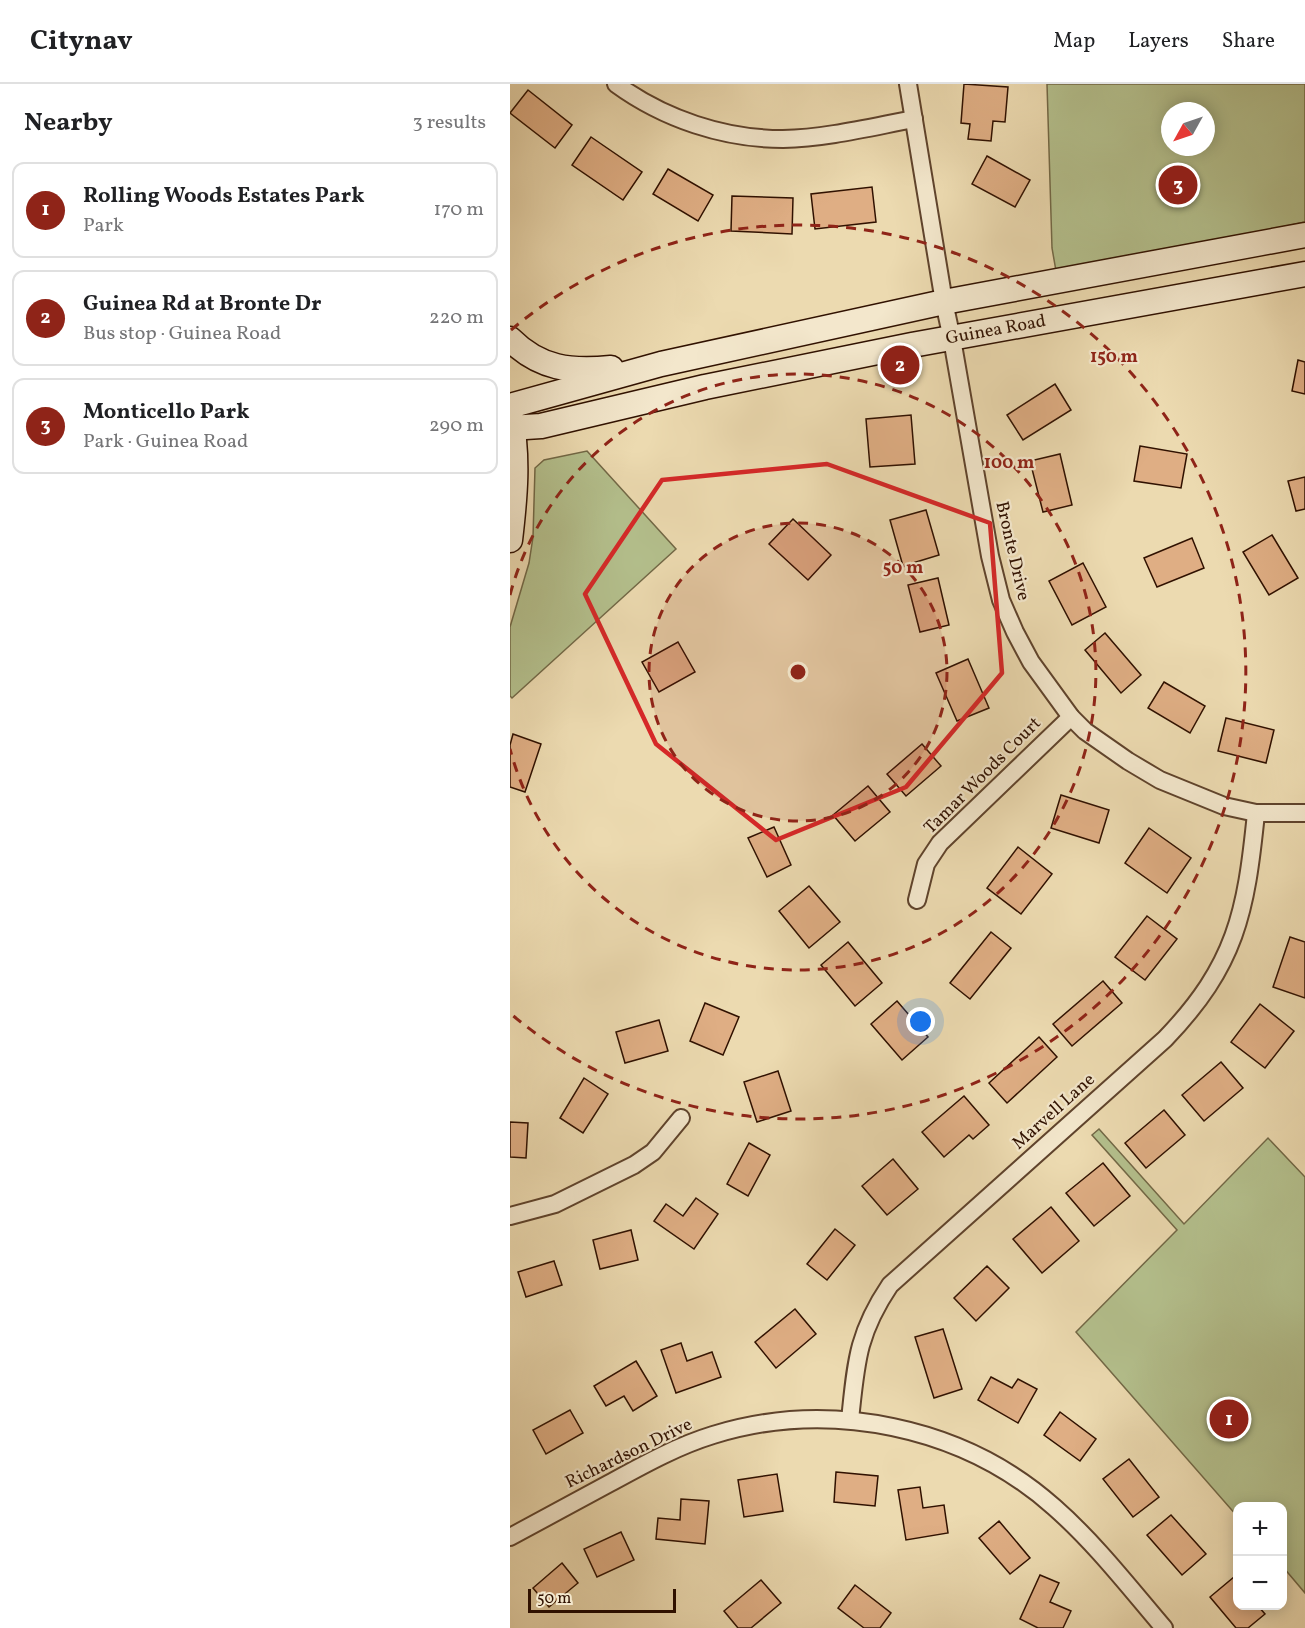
<!DOCTYPE html>
<html lang="en">
<head>
<meta charset="utf-8">
<style>
  body { margin:0; font-family:Vollkorn,serif; background:#f6f6f6; color:#202124 }
  .controls { position:absolute; right:18px; bottom:18px; display:grid; overflow:hidden; border-radius:12px; box-shadow:0 3px 15px #0003 }
  .controls button { width:54px; height:54px; display:grid; place-items:center; padding:0; border:0; border-bottom:2px solid #e0e0e0; background:#fff; color:#202124; font:30px sans-serif }
  .compass { position:absolute; left:651px; top:18px; width:54px; height:54px; border-radius:50%; background:#fff; box-shadow:0 3px 15px #0003; rotate:230deg }
  .scale { position:absolute; left:18px; bottom:15px; width:148px; box-sizing:border-box; padding-left:6px; border:3px solid #301100; border-top:0; font-size:16px; line-height:21px; white-space:nowrap; color:#301100; -webkit-text-stroke:4px #f3e7cc; paint-order:stroke }
  .you { position:absolute; left:411px; top:938px; width:21px; height:21px; margin:-15px; border:4px solid #fff; border-radius:50%; background:#1a73e8; box-shadow:0 0 0 9px #1a73e833 }
  .badge { display:grid; place-items:center; width:39px; height:39px; border-radius:50%; background:#8f2418; color:#fff; font-size:20px; font-weight:700 }
  .pin { position:absolute; translate:-50% -50%; border:3px solid #fff; box-shadow:0 2px 6px #0006 }
  .list { margin:0; padding:0; list-style:none }
  h2 { display:flex; justify-content:space-between; align-items:center; height:78px; margin:0; padding:0 24px; font-size:26px }
  h2 small { font-size:20px; font-weight:400; color:#757577 }
  .list li { display:grid; grid-template-columns:39px 1fr auto; gap:18px; align-items:center; box-sizing:border-box; height:96px; margin:0 12px 12px; padding:0 12px; border:2px solid #e0e0e0; border-radius:12px }
  .list b { display:block; font-size:22px; white-space:nowrap }
  .list p { margin:0; font-size:20px; white-space:nowrap; color:#757577 }
  .list em { font-size:20px; font-style:normal; color:#757577 }
  .map { position:relative; flex:none; width:795px; height:1544px; overflow:hidden }
  header { display:flex; align-items:center; gap:36px; box-sizing:border-box; height:84px; padding:0 30px; background:#fff; border-bottom:2px solid #e0e0e0 }
  header strong { font-size:28px }
  nav { display:flex; gap:33px; margin-inline-start:auto; font-size:21px }
  main { display:flex }
  aside { flex:1; background:#fff }
  .map>svg:first-child { display:block }
  .green { fill:#b4c08d; stroke:#726846; stroke-width:1.5; fill-rule:evenodd }
  .building { fill:#dfae84; stroke:#301100; stroke-width:1.5 }
  .lines { fill:none; stroke-linecap:round; stroke-linejoin:round }
  .street-casing { stroke:#5f432c; stroke-width:20 }
  .secondary-casing { stroke:#301100; stroke-width:27 }
  .street { stroke:#f3e7cc; stroke-width:16 }
  .secondary { stroke:#f3e7cc; stroke-width:24 }
  .marked { fill:none; stroke:#d62828; stroke-width:4.5; stroke-linejoin:round }
  .ring { fill:none; stroke:#8f2418; stroke-width:3; stroke-dasharray:10 8 }
  .labels { text-anchor:middle; dominant-baseline:central; stroke-width:4.5; stroke-linejoin:round; paint-order:stroke }
  .street-label { font-size:18px; fill:#301100; stroke:#f3e7cc }
  .centre { fill:#8f2418; stroke:#f3e7cc; stroke-width:3 }
  .ring-label { font-size:18px; text-anchor:middle; font-weight:bold; fill:#8f2418; stroke:#f3e7cc; stroke-width:4.5; stroke-linejoin:round; paint-order:stroke }
</style>
</head>
<body>
<header>
<strong>Citynav</strong>
<nav><a>Map</a><a>Layers</a><a>Share</a></nav>
</header>
<main>
<aside>
<h2>Nearby<small>3 results</small></h2>
<ul class="list">
<li><span class="badge">1</span><div><b>Rolling Woods Estates Park</b><p>Park</p></div><em>170 m</em></li>
<li><span class="badge">2</span><div><b>Guinea Rd at Bronte Dr</b><p>Bus stop · Guinea Road</p></div><em>220 m</em></li>
<li><span class="badge">3</span><div><b>Monticello Park</b><p>Park · Guinea Road</p></div><em>290 m</em></li>
</ul>
</aside>
<div class="map">
<svg width="795" height="1544" viewBox="0 0 795 1544">
  <rect width="100%" height="100%" fill="#ecdab0"/>
  <filter id="stains"><feTurbulence type="fractalNoise" baseFrequency=".00333" numOctaves="4"/><feColorMatrix values="0 0 0 0 .2 0 0 0 0 .09 0 0 0 0 .02 0 0 0 .5 -.17"/></filter>
  <radialGradient id="worn" r=".72"><stop offset=".6" stop-color="#630" stop-opacity="0"/><stop offset="1" stop-color="#630" stop-opacity=".3"/></radialGradient>
  <g class="green">
    <path d="M537 0H795V138L658 167 546 187 542 164ZM660 27H696V63H660Z"/>
    <polygon points="77,367 166,465 2,614 0,612 0,543 19,479 23,453 25,384 34,376"/>
    <polygon points="589,1045 674,1140 758,1054 795,1093 795,1509 773,1483 772,1422 728,1422 727,1432 566,1248 667,1146 582,1051"/>
  </g>
  <g class="building">
    <polygon points="454,0 498,3 495,38 483,37 481,57 458,55 460,40 451,39"/>
    <polygon points="18,6 62,41 45,64 0,29"/>
    <polygon points="81,53 132,88 113,116 62,81"/>
    <polygon points="477,72 520,96 505,123 462,100"/>
    <polygon points="158,85 203,111 188,137 143,110"/>
    <polygon points="362,103 366,138 305,145 301,110"/>
    <polygon points="222,112 283,114 282,150 221,147"/>
    <polygon points="788,276 795,278 795,310 782,307"/>
    <polygon points="545,300 561,326 513,356 497,331"/>
    <polygon points="401,331 405,380 360,383 356,335"/>
    <polygon points="630,362 677,370 671,404 624,397"/>
    <polygon points="550,370 562,421 533,428 520,377"/>
    <polygon points="795,393 795,425 786,427 778,397"/>
    <polygon points="416,426 429,471 393,482 380,436"/>
    <polygon points="283,435 321,471 298,496 259,460"/>
    <polygon points="762,451 788,494 759,511 733,468"/>
    <polygon points="682,454 694,484 647,503 634,474"/>
    <polygon points="573,479 596,523 562,541 539,497"/>
    <polygon points="428,494 439,541 410,548 398,501"/>
    <polygon points="595,549 631,591 611,609 575,566"/>
    <polygon points="168,558 185,588 149,608 132,578"/>
    <polygon points="458,575 479,624 447,637 426,589"/>
    <polygon points="654,598 695,622 680,649 638,624"/>
    <polygon points="716,634 764,646 756,679 708,667"/>
    <polygon points="3,650 31,660 15,708 0,703 0,661"/>
    <polygon points="412,660 431,682 396,712 377,690"/>
    <polygon points="358,702 380,728 345,757 323,731"/>
    <polygon points="551,711 599,726 589,759 541,744"/>
    <polygon points="264,743 281,781 257,793 238,754"/>
    <polygon points="639,744 681,774 657,809 615,779"/>
    <polygon points="508,763 542,790 511,830 477,804"/>
    <polygon points="299,802 330,838 299,864 269,827"/>
    <polygon points="637,832 667,855 635,896 605,873"/>
    <polygon points="481,848 501,864 460,915 440,899"/>
    <polygon points="780,853 795,858 795,914 763,903"/>
    <polygon points="338,858 372,899 345,922 311,881"/>
    <polygon points="593,897 612,919 562,962 543,940"/>
    <polygon points="387,917 418,953 392,976 361,940"/>
    <polygon points="195,919 229,933 213,971 180,957"/>
    <polygon points="750,920 784,947 755,984 721,958"/>
    <polygon points="149,936 158,967 115,979 106,948"/>
    <polygon points="529,953 547,973 497,1019 479,999"/>
    <polygon points="711,978 733,1004 694,1037 672,1011"/>
    <polygon points="268,987 281,1027 247,1038 234,998"/>
    <polygon points="74,994 98,1010 73,1049 50,1034"/>
    <polygon points="454,1012 479,1041 463,1055 459,1051 434,1073 412,1048"/>
    <polygon points="654,1026 675,1051 636,1084 615,1059"/>
    <polygon points="0,1038 18,1039 16,1074 0,1073"/>
    <polygon points="239,1059 260,1071 238,1112 217,1100"/>
    <polygon points="383,1075 408,1105 377,1131 352,1102"/>
    <polygon points="593,1079 620,1112 584,1142 556,1109"/>
    <polygon points="186,1114 208,1130 184,1165 144,1137 156,1120 173,1132"/>
    <polygon points="541,1123 569,1157 532,1189 503,1155"/>
    <polygon points="325,1145 345,1161 317,1196 297,1180"/>
    <polygon points="121,1146 128,1176 90,1185 83,1156"/>
    <polygon points="44,1177 52,1201 16,1213 8,1188"/>
    <polygon points="477,1182 499,1204 466,1237 444,1214"/>
    <polygon points="285,1225 306,1250 266,1284 245,1258"/>
    <polygon points="433,1245 452,1305 424,1314 405,1253"/>
    <polygon points="171,1259 177,1277 202,1268 211,1293 166,1309 151,1266"/>
    <polygon points="126,1277 147,1312 123,1327 114,1312 96,1322 84,1302"/>
    <polygon points="481,1293 502,1304 508,1295 527,1305 508,1339 468,1316"/>
    <polygon points="60,1326 73,1349 36,1370 23,1346"/>
    <polygon points="550,1328 586,1355 570,1377 534,1351"/>
    <polygon points="619,1375 649,1413 623,1433 593,1395"/>
    <polygon points="326,1388 368,1392 365,1422 324,1418"/>
    <polygon points="267,1390 273,1427 234,1433 228,1396"/>
    <polygon points="410,1403 413,1424 434,1421 438,1449 396,1456 388,1406"/>
    <polygon points="171,1415 199,1417 195,1460 146,1455 148,1434 170,1436"/>
    <polygon points="661,1431 696,1470 672,1491 637,1451"/>
    <polygon points="489,1437 520,1474 500,1490 469,1454"/>
    <polygon points="111,1448 124,1476 87,1493 74,1465"/>
    <polygon points="52,1479 68,1499 39,1523 23,1504"/>
    <polygon points="530,1491 549,1499 540,1518 561,1527 553,1544 528,1544 510,1535"/>
    <polygon points="724,1493 728,1497 728,1522 748,1522 755,1530 738,1544 726,1544 700,1513"/>
    <polygon points="251,1496 271,1519 241,1544 228,1544 214,1527"/>
    <polygon points="345,1501 381,1529 370,1544 354,1544 328,1524"/>
  </g>
  <g class="lines">
    <g class="street-casing">
      <g id="street">
        <path d="M106 0C154 35 214 55 273 55 317 54 361 43 404 35"/>
        <polyline points="398,0 434,218 442,255 480,472 491,516 505,548 521,578 561,633 575,647 618,677 650,696 714,722 746,729 795,729"/>
        <polyline points="407,816 416,780 430,759 561,633"/>
        <polyline points="0,1132 45,1120 124,1081 143,1068 171,1034"/>
        <path d="M340 1336C346 1279 347 1250 380 1201L655 955C726 881 736 829 746 729"/>
        <path d="M0 1453C33 1435 67 1417 100 1399 133 1381 167 1362 203 1351 319 1315 453 1342 544 1423 585 1459 619 1503 654 1544"/>
      </g>
    </g>
    <g class="secondary-casing">
      <g id="secondary">
        <path d="M0 255C30 285 61 288 101 284"/>
        <polyline points="0,322 151,280 434,218 795,151"/>
        <path id="s1" d="M0 344 31 342 195 303 402 261 795 190"/>
        <path d="M0 456C5 414 9 372 0 330"/>
      </g>
    </g>
    <use href="#street" class="street"/>
    <use href="#secondary" class="secondary"/>
  </g>
  <path class="marked" d="M317 380 480 439 492 589 396 703 266 756 146 660 75 510 152 396Z"/>
  <circle cx="288" cy="588" r="149" fill="#8f2418" fill-opacity=".12"/>
  <g class="ring">
    <circle cx="288" cy="588" r="149"/>
    <path d="M0 511A298 298 0 1 1 0 665"/>
    <path d="M1 246A447 447 0 1 1 1 930"/>
  </g>
  <g class="labels">
    <g class="street-label">
      <text stroke="none"><textPath href="#s1" startOffset="496">Guinea Road</textPath></text>
      <text transform="translate(502 467) rotate(77)">Bronte Drive</text>
      <text transform="translate(473 692) rotate(-45)">Tamar Woods Court</text>
      <text transform="translate(544 1028) rotate(-42)">Marvell Lane</text>
      <text transform="translate(119 1370) rotate(-26)">Richardson Drive</text>
    </g>
  </g>
  <circle cx="288" cy="588" r="9" class="centre"/>
  <g class="ring-label">
    <text x="604" y="278">150 m</text>
    <text x="499" y="384">100 m</text>
    <text x="393" y="489">50 m</text>
  </g>
  <rect width="100%" height="100%" filter="url(#stains)"/>
  <rect width="100%" height="100%" fill="url(#worn)"/>
</svg>
<div class="controls">
<button>+</button>
<button>−</button>
</div>
<svg class="compass" viewBox="-18 -18 36 36"><path d="M0-13l5 13h-10z" fill="#e53935"/><path d="M0 13l5-13h-10z" fill="#757577"/></svg>
<div class="scale">50 m</div>
<div class="you"></div>
<div class="pin badge" style="left:719px;top:1335px">1</div>
<div class="pin badge" style="left:390px;top:281px">2</div>
<div class="pin badge" style="left:668px;top:101px">3</div>
</div>
</main>
</body>
</html>
